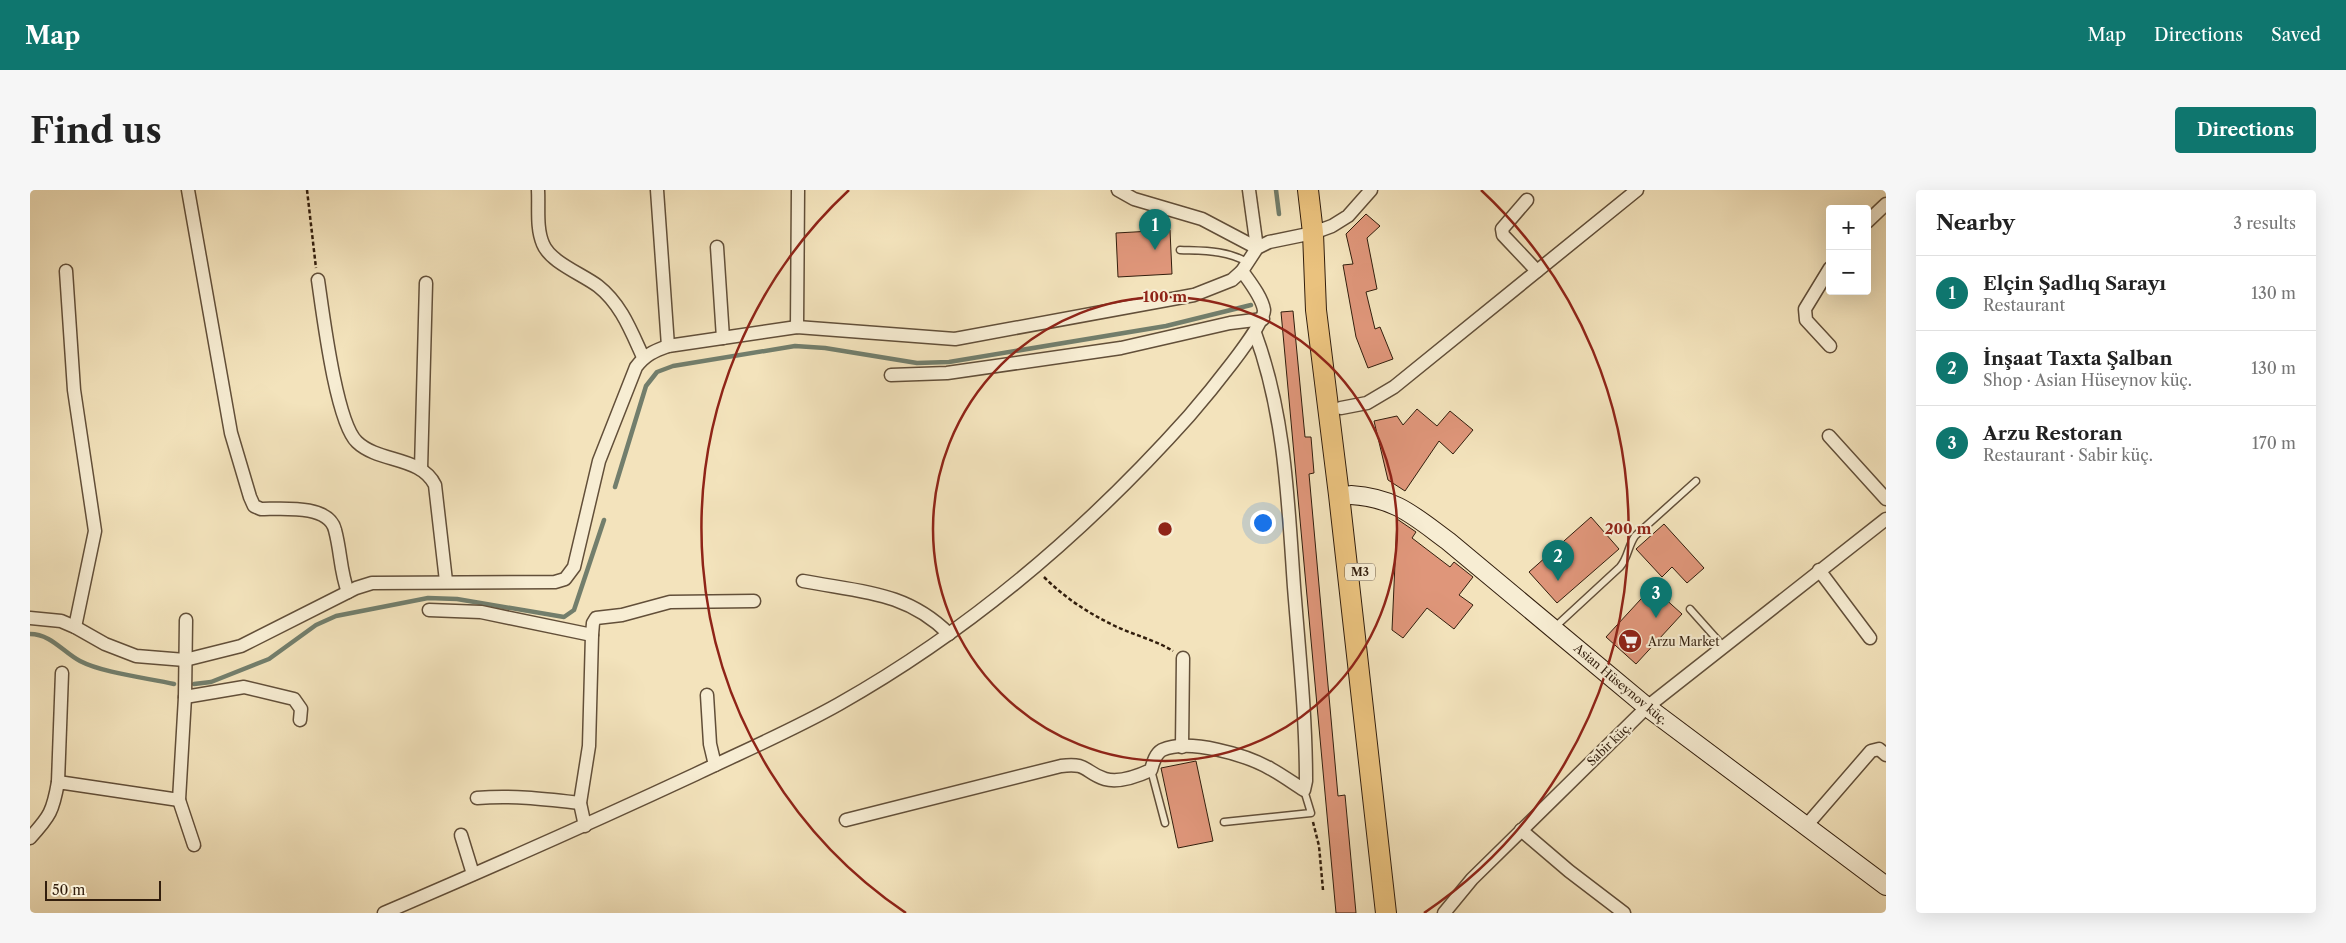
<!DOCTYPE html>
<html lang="en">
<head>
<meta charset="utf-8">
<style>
  body { margin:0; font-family:"Libre Caslon Text",serif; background:#f6f6f6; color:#222 }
  .controls { position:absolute; right:15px; top:15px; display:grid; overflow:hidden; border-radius:5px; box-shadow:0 5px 20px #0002 }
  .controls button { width:45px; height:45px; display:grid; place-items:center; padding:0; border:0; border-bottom:1px solid #e0e0e0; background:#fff; color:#222; font:25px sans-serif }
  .scale { position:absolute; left:15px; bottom:12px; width:116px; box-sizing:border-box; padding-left:5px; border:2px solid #321e0d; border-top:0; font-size:14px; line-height:18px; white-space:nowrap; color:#321e0d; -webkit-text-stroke:4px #f7edd3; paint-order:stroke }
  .you { position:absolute; left:1232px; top:332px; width:18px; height:18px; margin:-12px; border:4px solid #fff; border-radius:50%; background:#1a73e8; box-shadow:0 0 0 8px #1a73e833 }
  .badge { display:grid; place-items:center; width:32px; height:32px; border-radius:50%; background:#0f766e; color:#fff; font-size:16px; font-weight:700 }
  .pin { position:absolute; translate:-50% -41px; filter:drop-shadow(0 1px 2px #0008) }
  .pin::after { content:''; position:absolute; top:26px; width:18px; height:15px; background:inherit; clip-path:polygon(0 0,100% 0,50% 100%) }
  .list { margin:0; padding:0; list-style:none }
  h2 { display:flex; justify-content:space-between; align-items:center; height:65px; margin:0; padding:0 20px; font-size:21px }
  h2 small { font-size:16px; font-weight:400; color:#767676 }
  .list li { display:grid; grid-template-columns:32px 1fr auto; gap:15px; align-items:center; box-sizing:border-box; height:75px; padding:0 20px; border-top:1px solid #e0e0e0 }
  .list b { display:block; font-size:19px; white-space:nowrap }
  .list p { margin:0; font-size:16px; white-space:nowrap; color:#767676 }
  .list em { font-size:16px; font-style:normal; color:#767676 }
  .map { position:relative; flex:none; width:1856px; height:723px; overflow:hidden; border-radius:5px }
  header { display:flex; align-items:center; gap:30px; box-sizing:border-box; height:70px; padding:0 25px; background:#0f766e; color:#fff }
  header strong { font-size:24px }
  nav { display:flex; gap:28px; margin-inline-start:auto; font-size:18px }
  .intro { display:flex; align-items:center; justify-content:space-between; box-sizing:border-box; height:120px; padding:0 30px }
  h1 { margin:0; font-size:35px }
  .button { padding:12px 22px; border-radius:5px; background:#0f766e; color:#fff; font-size:18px; font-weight:700 }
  main { display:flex; gap:30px; padding:0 30px }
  aside { flex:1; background:#fff; border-radius:5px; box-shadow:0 5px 20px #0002 }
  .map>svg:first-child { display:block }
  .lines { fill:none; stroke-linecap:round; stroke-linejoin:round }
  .stream { stroke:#727e6c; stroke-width:4.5 }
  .building { fill:#df967a; stroke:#321e0d }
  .lane-casing { stroke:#624f39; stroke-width:9 }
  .street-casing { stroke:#624f39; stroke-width:15 }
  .secondary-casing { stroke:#321e0d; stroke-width:20 }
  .primary-casing { stroke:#321e0d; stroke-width:22 }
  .path { stroke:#321e0d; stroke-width:2.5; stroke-dasharray:4 2.5; stroke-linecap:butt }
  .lane { stroke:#f7edd3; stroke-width:6 }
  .street { stroke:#f7edd3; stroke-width:12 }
  .secondary { stroke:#f7edd3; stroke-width:18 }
  .primary { stroke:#eac27e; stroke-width:20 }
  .ring { fill:none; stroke:#8f2418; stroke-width:2.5 }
  .labels { text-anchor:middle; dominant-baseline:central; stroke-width:4; stroke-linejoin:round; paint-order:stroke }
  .shield { fill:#f7edd3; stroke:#6d5c48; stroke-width:1 }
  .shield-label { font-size:11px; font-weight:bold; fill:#321e0d }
  .poi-label { font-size:12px; fill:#321e0d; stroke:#f7edd3; text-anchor:start }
  .street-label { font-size:12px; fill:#321e0d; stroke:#f7edd3 }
  .centre { fill:#8f2418; stroke:#f7edd3; stroke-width:2.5 }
  .ring-label { font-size:15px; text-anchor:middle; font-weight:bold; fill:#8f2418; stroke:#f7edd3; stroke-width:4; stroke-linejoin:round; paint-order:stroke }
</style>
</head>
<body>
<header>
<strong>Map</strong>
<nav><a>Map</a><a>Directions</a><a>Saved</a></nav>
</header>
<div class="intro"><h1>Find us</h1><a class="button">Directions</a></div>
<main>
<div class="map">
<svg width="1856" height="723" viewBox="0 0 1856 723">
  <rect width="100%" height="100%" fill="#f3e3bc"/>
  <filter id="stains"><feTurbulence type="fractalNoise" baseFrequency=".004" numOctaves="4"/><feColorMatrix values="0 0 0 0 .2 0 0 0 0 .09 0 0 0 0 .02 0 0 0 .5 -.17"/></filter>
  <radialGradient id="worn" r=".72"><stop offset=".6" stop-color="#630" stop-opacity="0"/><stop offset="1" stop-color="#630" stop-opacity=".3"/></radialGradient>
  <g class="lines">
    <g class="stream">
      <polyline points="1246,0 1249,24"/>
      <polyline points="585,297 616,196 627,182 643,176 765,156 795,158 887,173 919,172 1136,136 1221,115"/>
      <path d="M0 444C21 444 33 462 50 471 73 483 117 488 144 494"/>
      <polyline points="164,494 181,492 239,469 286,435 306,426 398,408 427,409 534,427 544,420 574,330"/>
    </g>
  </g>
  <g class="building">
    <polygon points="1336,24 1350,36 1337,48 1347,99 1336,102 1345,139 1350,137 1363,169 1338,178 1326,147 1313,75 1323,74 1316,44"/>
    <polygon points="1140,40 1142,84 1088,87 1086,43"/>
    <polygon points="1263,121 1275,247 1281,247 1284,283 1279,284 1308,606 1315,605 1326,723 1306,723 1251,122"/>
    <polygon points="1387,219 1407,236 1420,221 1443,240 1423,264 1409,251 1375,301 1358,290 1344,231 1367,226 1373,235"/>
    <polygon points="1561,327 1589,359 1527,413 1499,382"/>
    <polygon points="1367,329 1386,342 1382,348 1420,377 1424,372 1443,387 1429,405 1443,415 1424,439 1397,418 1373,448 1362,440"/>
    <polygon points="1634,334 1674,378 1657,393 1642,377 1632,387 1606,359"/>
    <polygon points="1622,397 1652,424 1606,474 1576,447"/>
    <polygon points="1166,571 1183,651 1148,658 1131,578"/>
  </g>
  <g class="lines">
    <g class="lane-casing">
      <g id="lane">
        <path d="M1150 60C1174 61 1196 60 1217 72"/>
        <polyline points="1660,419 1693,456"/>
        <path d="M1525 437 1590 377C1598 368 1598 356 1605 346L1666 291"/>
        <polyline points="1121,580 1135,633"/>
        <polyline points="1194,632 1281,623 1274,600"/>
      </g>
    </g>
    <g class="street-casing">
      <g id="street">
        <path d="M158 0 201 243 220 307 224 316 231 319C251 319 299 314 305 340 311 362 310 381 318 402"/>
        <path d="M508 0C509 17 506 38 513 54 520 72 552 84 568 96 591 114 601 141 613 167"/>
        <polyline points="627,0 638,156"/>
        <polyline points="1088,0 1104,9 1172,29 1227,58"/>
        <polyline points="1219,0 1227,58"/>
        <polyline points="1497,10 1472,39 1473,45 1507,81"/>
        <polyline points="1837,32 1856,14"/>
        <polyline points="687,57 693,148"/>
        <polyline points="36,81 44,200 65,341 45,437"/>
        <path d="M288 90C293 124 306 232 327 252 349 273 391 266 405 295L416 391"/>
        <polyline points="767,137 768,0"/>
        <polyline points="1800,156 1776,130 1775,119 1800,78"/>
        <polyline points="861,185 917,183 1091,158 1200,133 1233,129"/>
        <polyline points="1311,218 1337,213 1364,197 1607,0"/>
        <polyline points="1799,246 1856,309"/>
        <polyline points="391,279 396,93"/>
        <polyline points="1789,380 1840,448"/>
        <path d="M773 391C830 402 876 401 919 444"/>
        <polyline points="399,420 451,422 562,445 559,556 550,613 555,636"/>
        <path d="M0 428 31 431 45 437 75 454 106 466 155 470 211 456 326 398 342 393 525 392 535 389 544 377 569 271 606 177C615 165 624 161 638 156L767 137 925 149 1164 105 1202 90 1212 81 1227 58 1239 52 1283 43 1302 36 1318 26 1341 0"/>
        <polyline points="562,445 563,433 566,428 592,425 640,412 724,411"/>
        <polyline points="677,505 680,554 685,575"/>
        <polyline points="155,507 214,497 264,509 271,519 270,530"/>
        <polyline points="1152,557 1153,468"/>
        <polyline points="28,592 32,483"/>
        <path d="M447 608C483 605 515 609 550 613"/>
        <polyline points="149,610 164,655"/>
        <path d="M816 630 1031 576C1058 572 1055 583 1075 589 1089 593 1108 586 1121 580 1123 573 1125 564 1132 560 1159 548 1217 565 1241 579 1252 585 1263 593 1274 600L1276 591C1276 526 1269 461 1264 397 1258 311 1255 224 1225 143"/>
        <polyline points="1776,636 1841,561 1849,559 1856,565"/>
        <polyline points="1491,640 1539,681 1594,723"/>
        <polyline points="431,645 443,684"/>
        <path d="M0 648C20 626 23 621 28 592L149 610 155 507 156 430"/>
        <path d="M354 723C459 678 563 632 666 584 714 561 763 540 809 514 942 439 1058 339 1159 226 1172 211 1235 136 1234 120 1232 107 1219 91 1212 81"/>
        <polyline points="1414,723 1442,689 1617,517 1856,329"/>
      </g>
    </g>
    <g class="secondary-casing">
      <path id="secondary" d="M1321 305C1366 308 1384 326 1418 351L1617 517 1856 696"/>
    </g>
    <g class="primary-casing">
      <polyline id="primary" points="1278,0 1283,43 1286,120 1309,305 1356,723"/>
    </g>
    <g class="path">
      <polyline points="277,0 286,78"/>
      <path d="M1014 387C1035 408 1058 423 1085 436 1104 445 1125 450 1143 461"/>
      <polyline points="1283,632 1289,656 1293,700"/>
    </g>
    <use href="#lane" class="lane"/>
    <use href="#street" class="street"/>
    <use href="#secondary" class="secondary"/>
    <use href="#primary" class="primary"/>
  </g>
  <g class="ring">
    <circle cx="1135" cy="339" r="232"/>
    <path d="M876 723A463 463 0 0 1 819 0M1451 0A463 463 0 0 1 1394 723"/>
  </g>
  <defs>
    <g id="supermarket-disc" transform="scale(1.25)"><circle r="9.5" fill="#8f2418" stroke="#f7edd3"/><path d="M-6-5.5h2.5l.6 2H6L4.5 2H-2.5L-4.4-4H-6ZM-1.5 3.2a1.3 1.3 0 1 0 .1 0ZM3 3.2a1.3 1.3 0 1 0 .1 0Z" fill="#fff"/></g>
  </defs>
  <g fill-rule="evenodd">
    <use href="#supermarket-disc" x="1600" y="451"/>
  </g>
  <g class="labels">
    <rect class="shield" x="1315" y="373.5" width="30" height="17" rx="4"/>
    <g class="shield-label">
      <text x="1330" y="382">M3</text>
    </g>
    <g class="poi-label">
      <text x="1618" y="451">Arzu Market</text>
    </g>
    <g class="street-label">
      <text transform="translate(1591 494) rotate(40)">Asian Hüseynov küç.</text>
      <text transform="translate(1579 554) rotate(-44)">Sabir küç.</text>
    </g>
  </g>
  <circle cx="1135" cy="339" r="8" class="centre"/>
  <g class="ring-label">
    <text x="1135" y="112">100 m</text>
    <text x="1598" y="344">200 m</text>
  </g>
  <rect width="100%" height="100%" filter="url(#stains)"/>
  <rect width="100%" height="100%" fill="url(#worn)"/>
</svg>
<div class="controls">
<button>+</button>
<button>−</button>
</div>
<div class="scale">50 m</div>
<div class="you"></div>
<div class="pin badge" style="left:1125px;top:60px">1</div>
<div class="pin badge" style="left:1528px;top:391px">2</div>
<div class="pin badge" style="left:1626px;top:428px">3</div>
</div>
<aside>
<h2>Nearby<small>3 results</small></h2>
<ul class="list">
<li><span class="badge">1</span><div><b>Elçin Şadlıq Sarayı</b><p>Restaurant</p></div><em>130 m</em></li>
<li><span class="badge">2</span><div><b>İnşaat Taxta Şalban</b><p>Shop · Asian Hüseynov küç.</p></div><em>130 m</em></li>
<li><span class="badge">3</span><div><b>Arzu Restoran</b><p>Restaurant · Sabir küç.</p></div><em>170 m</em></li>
</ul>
</aside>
</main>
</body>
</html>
